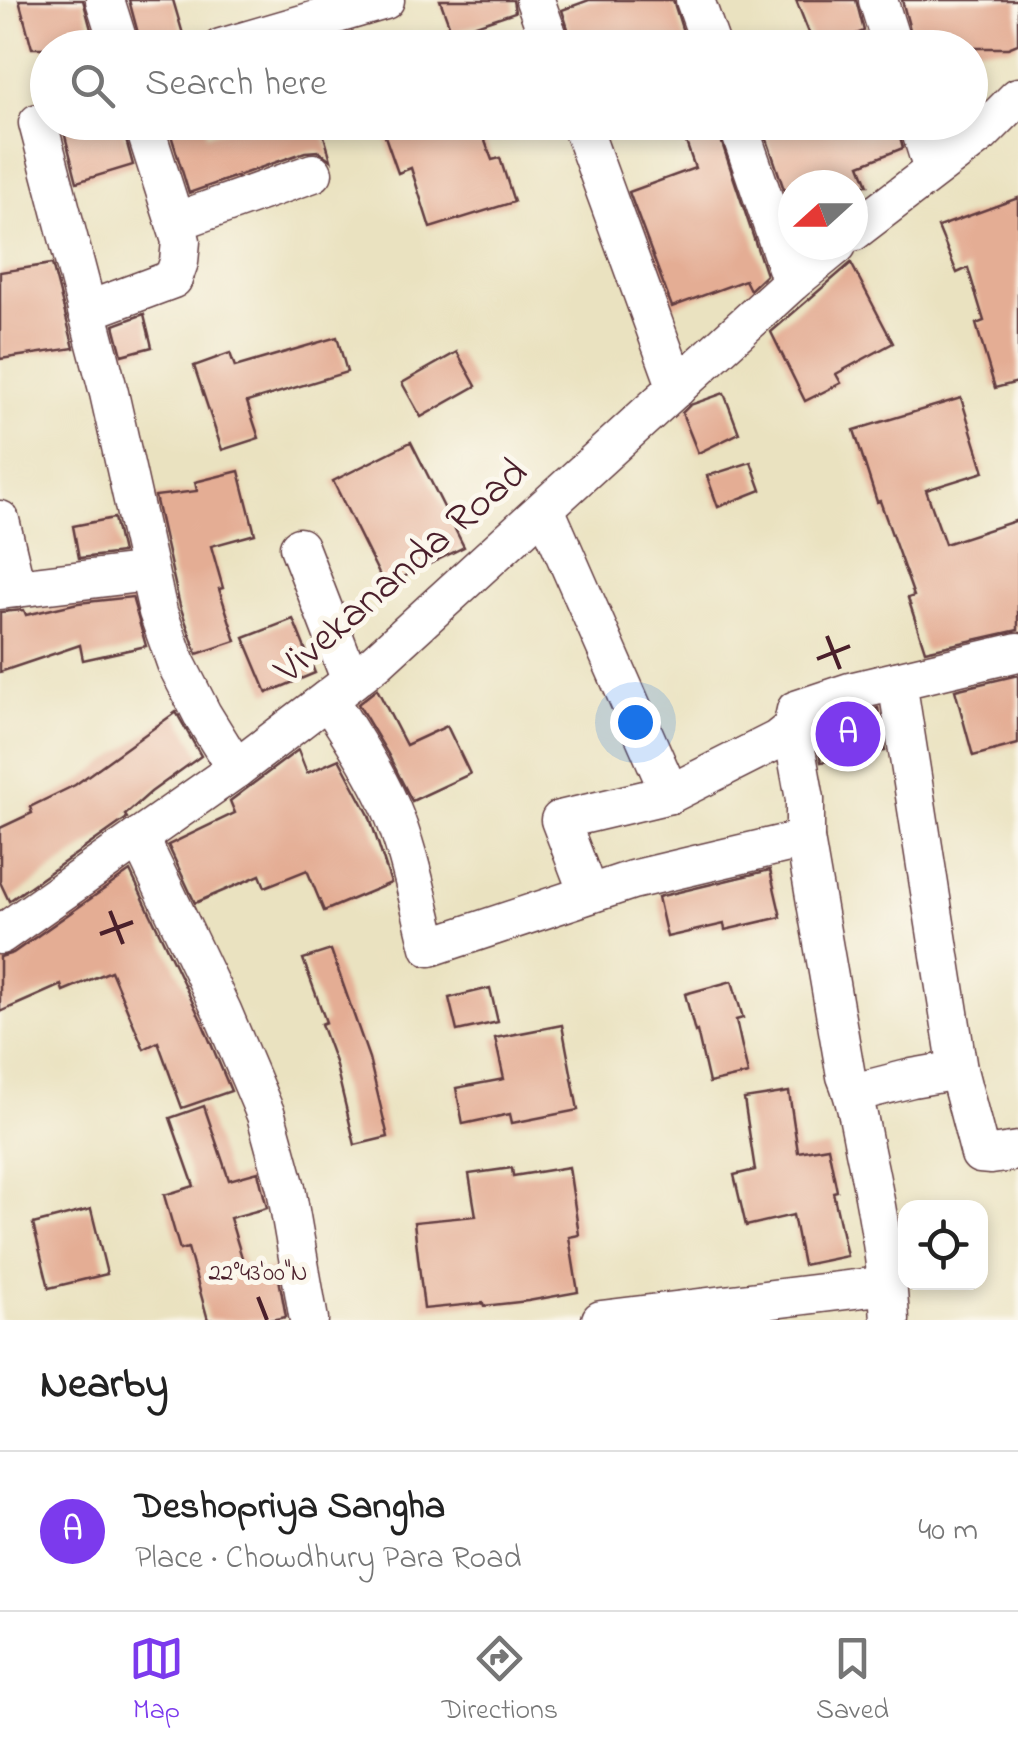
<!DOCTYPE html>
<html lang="en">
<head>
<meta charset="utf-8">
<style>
  body { margin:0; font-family:"Indie Flower",sans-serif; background:#f6f6f6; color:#222 }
  .controls { position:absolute; right:30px; bottom:30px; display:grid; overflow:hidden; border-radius:20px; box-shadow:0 5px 15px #0003 }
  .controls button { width:90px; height:90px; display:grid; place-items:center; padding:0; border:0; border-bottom:2px solid #e0e0e0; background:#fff; color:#222; font:50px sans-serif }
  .compass { position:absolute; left:778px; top:170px; width:90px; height:90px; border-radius:50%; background:#fff; box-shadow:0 5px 15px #0003; rotate:249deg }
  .you { position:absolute; left:635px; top:722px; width:35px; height:35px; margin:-25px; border:8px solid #fff; border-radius:50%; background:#1a73e8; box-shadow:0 0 0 15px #1a73e833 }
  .badge { display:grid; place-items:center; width:65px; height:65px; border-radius:50%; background:#7c3aed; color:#fff; font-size:32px; font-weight:700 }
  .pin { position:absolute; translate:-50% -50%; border:5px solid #fff; box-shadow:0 2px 10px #0006 }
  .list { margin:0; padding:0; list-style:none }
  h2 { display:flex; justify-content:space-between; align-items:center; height:130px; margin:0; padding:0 40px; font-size:42px }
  h2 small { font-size:32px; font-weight:400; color:#767676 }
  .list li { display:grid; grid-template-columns:65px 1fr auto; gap:30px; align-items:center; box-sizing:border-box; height:160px; padding:0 40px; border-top:2px solid #e0e0e0 }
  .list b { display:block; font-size:38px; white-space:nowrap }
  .list p { margin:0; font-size:32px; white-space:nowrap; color:#767676 }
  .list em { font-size:32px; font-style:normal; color:#767676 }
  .icon { flex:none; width:55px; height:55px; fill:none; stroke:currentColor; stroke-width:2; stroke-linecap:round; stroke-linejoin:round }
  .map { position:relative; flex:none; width:1018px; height:1320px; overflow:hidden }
  .search { position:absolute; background:#fff; box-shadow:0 5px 15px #0003; left:30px; right:30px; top:30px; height:110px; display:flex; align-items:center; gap:25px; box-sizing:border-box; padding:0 35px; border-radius:55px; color:#767676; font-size:38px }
  .sheet { height:290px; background:#fff }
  nav { display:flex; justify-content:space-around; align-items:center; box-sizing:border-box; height:140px; border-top:2px solid #e0e0e0; background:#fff; font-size:28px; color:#767676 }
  nav a { display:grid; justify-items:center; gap:5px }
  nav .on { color:#7c3aed }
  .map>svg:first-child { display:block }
  .building { fill:#e4ad94 }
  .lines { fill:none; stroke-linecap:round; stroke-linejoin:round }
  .minor-casing { stroke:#623c41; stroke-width:41 }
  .minor { stroke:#fff; stroke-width:38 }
  .ticks { fill:none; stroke:#4a1f2b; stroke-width:4 }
  .labels { text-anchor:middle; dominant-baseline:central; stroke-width:10; stroke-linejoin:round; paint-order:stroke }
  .street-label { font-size:42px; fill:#4a1f2b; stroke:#fbf7ec }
  .ticks-label { font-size:25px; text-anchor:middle; fill:#4a1f2b; stroke:#fbf7ec; stroke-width:10; stroke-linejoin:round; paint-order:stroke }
</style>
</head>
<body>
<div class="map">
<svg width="1018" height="1320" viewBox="0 0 1018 1320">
  <rect width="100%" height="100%" fill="#fbf7ec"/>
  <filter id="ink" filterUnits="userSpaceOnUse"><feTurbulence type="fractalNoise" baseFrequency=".01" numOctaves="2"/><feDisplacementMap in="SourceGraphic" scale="20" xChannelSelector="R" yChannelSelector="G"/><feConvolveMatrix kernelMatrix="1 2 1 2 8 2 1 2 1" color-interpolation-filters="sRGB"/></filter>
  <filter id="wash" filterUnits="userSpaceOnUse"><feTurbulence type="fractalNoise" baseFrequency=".0048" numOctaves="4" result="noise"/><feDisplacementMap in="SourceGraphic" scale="40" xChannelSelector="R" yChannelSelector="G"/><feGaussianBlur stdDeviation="2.25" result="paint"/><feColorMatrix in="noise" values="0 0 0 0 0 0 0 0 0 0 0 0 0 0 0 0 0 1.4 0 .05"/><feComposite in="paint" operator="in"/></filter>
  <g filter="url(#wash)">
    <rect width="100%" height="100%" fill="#eae2c0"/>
    <g id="blocks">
      <g class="building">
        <polygon points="19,0 83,0 96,48 32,48"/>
        <polygon points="129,0 173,0 187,48 142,48"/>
        <polygon points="440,0 513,0 515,12 452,33"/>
        <polygon points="589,0 673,0 688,48 574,48 562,10"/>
        <polygon points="796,0 856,0 864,31 822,48 815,48"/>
        <polygon points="902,0 1018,0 1018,44 1008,48 915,48"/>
        <polygon points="80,122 121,122 133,165 77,182 63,128"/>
        <polygon points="167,122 202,122 207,135 250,122 320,122 331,160 318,151 305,152 189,193"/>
        <polygon points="380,122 478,122 492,160 500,158 514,202 430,228 411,168 398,173"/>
        <polygon points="679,122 715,122 766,275 750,290 745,280 672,307 629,192 695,168"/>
        <polygon points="761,122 896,122 903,148 860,165 868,185 793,185 793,216"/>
        <polygon points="1018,198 1018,382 995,388 976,324 984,321 968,268 957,273 938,227"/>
        <polygon points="851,263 893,343 836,374 841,383 805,401 771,332"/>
        <polygon points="52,264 74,348 0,359 0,272"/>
        <polygon points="144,314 152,347 122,355 114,325"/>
        <polygon points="337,337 347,372 247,402 259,438 222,450 194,366 230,353 235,367"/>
        <polygon points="457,352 476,386 421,417 402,383"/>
        <polygon points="724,393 739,433 698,453 682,413 690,405"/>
        <polygon points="961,398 984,472 926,490 945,544 1018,520 1018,630 925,651 908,598 914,596 880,501 877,502 854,430"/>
        <polygon points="411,442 464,547 385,586 333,481"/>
        <polygon points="751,462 761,490 718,507 707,476"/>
        <polygon points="239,471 255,534 211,546 223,588 219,589 236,641 197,654 180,606 155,496 197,491 195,482"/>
        <polygon points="114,518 122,553 79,558 73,526"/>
        <polygon points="132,597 146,646 83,660 80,645 0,672 0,612 24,610 26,615 78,603"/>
        <polygon points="293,619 315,673 267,693 244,638"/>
        <polygon points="1018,675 1018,744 973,756 955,690"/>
        <polygon points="377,689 406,745 447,726 470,774 412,801 388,754 358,704"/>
        <polygon points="878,708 885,751 821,762 815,727"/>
        <polygon points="176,712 201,756 151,792 125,815 127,818 9,901 0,882 0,828 32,813 30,807 75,785"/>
        <polygon points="298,750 307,773 339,759 369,815 391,883 324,911 307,870 265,887 260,875 195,903 168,845 235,813 230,801"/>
        <polygon points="770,870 781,917 725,930 724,924 667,937 658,897"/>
        <polygon points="130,871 201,1020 231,1091 182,1108 158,1042 144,1049 111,971 63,991 61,985 0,1012 0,957 13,953"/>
        <polygon points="331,950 369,1058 388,1137 355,1145 335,1062 321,1024 326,1022 303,959"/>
        <polygon points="732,981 743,1018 736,1020 748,1074 709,1083 697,1031 695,1032 685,994"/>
        <polygon points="490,988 498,1022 457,1031 449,998"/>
        <polygon points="562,1025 578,1110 512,1123 510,1114 463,1124 456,1088 504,1079 495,1038"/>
        <polygon points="789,1092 798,1152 828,1147 837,1191 833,1192 847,1256 803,1265 793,1215 746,1226 734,1175 755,1170 744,1099"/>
        <polygon points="204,1106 229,1180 258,1172 267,1208 230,1218 247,1274 277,1268 286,1317 270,1320 208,1320 188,1248 180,1250 164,1195 194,1186 170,1118"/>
        <polygon points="569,1167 579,1235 569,1237 578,1292 528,1301 484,1306 483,1303 424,1309 414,1222 476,1216 469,1174 512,1168 513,1176"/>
        <polygon points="91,1209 107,1274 49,1288 33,1224"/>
      </g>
    </g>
  </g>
  <g filter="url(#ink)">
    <use href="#blocks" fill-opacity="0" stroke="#623c41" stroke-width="2.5"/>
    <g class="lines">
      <g class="minor-casing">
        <g id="minor">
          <polyline points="105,0 120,48"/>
          <polyline points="535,0 552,48"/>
          <polyline points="695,0 712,48"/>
          <polyline points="878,0 893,48"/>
          <polyline points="221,48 385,0"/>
          <polyline points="580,122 677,388"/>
          <polyline points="737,122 792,282"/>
          <polyline points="918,122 933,170"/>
          <polyline points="38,123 109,393 158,612 176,663 202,714 236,769"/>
          <polyline points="175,222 313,173"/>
          <polyline points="853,232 981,134 1018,97"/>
          <polyline points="87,311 173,279 179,262 181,241 143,122"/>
          <polyline points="545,509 670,794"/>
          <polyline points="0,520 16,588"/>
          <polyline points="299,547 351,681"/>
          <polyline points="0,590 148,572"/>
          <polyline points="897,681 958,1070"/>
          <path d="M328 699C350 734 373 768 390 806 409 850 418 900 430 947L632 880 805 839"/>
          <polyline points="139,837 222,1011 266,1115 286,1188 309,1320"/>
          <polyline points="588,893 560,820 670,794 777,740 792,728"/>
          <polyline points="0,935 236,769 376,662 792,282 837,245"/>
          <polyline points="853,1093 912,1078 958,1070 980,1154 991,1155 1018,1151"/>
          <polyline points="601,1320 888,1285"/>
          <path d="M890 1320C887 1263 877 1206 865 1151 860 1125 856 1100 846 1076L805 839V799L792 728 796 710 850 692 1018 652"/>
        </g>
      </g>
      <use href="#minor" class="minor"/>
    </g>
  </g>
  <path class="ticks" d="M827 636 840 669M817 659 850 646M110 911 123 944M100 934 133 922M258 1297 267 1320"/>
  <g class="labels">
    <g class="street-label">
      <text transform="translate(402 572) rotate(-41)">Vivekananda Road</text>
    </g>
  </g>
  <g class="ticks-label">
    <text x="258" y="1280">22°43'00"N</text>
  </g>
</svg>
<div class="controls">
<button><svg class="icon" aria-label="locate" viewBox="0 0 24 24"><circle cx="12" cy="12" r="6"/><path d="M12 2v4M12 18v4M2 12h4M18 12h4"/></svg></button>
</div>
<svg class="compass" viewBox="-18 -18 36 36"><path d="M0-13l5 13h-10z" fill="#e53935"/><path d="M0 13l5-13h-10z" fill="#767676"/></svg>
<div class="you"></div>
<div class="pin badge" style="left:848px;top:734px">A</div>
<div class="search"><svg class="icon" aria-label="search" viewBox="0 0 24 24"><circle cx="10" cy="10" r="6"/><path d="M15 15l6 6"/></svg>Search here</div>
</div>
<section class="sheet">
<h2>Nearby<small></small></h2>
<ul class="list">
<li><span class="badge">A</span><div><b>Deshopriya Sangha</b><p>Place · Chowdhury Para Road</p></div><em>40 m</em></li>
</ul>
</section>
<nav>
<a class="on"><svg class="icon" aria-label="map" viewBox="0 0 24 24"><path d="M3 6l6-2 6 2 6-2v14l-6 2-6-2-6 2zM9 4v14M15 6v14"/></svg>Map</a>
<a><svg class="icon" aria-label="directions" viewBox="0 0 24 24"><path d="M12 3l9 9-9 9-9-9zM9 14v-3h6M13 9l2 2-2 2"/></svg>Directions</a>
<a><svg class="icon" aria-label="saved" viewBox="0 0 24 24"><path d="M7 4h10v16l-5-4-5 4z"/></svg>Saved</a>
</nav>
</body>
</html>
